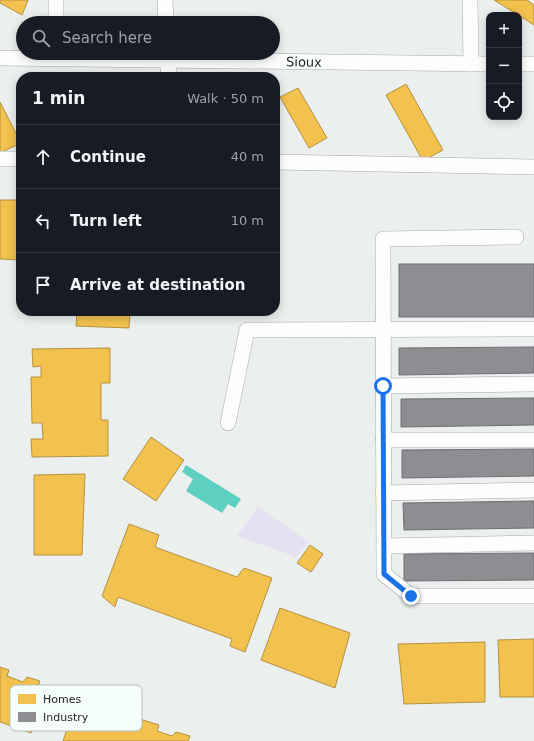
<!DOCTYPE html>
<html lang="en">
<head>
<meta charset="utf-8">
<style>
  body { margin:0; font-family:"DejaVu Sans",sans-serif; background:#242831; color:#f1f3f6 }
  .controls { position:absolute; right:12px; top:12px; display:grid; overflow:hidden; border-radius:8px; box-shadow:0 2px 10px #0003 }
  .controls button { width:36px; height:36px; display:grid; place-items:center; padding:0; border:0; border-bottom:1px solid #363941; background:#171b24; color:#f1f3f6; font:20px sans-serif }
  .stop { position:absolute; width:12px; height:12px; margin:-9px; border:3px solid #1a73e8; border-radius:50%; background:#fff }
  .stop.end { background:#1a73e8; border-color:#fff; box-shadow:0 1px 4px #0008 }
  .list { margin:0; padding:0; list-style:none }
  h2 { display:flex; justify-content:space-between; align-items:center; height:52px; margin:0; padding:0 16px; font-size:17px }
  h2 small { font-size:13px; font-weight:400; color:#9ea1a6 }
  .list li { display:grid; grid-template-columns:26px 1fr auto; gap:12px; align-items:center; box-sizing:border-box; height:64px; padding:0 16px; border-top:1px solid #363941 }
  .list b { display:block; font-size:15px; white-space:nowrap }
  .list em { font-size:13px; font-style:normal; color:#9ea1a6 }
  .icon { flex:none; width:22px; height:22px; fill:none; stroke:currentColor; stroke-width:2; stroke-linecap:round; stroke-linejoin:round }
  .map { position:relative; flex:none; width:534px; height:741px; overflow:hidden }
  .search { position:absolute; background:#171b24; box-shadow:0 2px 10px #0003; left:16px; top:16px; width:264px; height:44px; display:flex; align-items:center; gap:10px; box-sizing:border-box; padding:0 14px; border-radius:22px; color:#9ea1a6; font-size:15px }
  .panel { position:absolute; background:#171b24; box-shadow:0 2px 10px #0003; left:16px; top:72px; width:264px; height:244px; border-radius:16px }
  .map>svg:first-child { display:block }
  .green { fill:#e5e1f3 }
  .water { fill:#5dd0bf }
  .homes { fill:#f2c14e; stroke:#b49242 }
  .industry { fill:#8d8d92; stroke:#6e6e72 }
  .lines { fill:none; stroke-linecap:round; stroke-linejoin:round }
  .service-casing { stroke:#a6a9a8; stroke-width:16 }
  .service { stroke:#fcfdfc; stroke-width:15 }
  .route { stroke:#1a73e8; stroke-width:5 }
  .labels { text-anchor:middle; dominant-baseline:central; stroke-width:4; stroke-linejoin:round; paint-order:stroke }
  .street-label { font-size:13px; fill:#242626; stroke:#f6fefc }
  .key { fill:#f6fefc; stroke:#b7bdbc; stroke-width:1 }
  .key-label { font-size:11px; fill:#242626 }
</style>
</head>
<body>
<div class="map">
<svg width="534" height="741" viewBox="0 0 534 741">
  <rect width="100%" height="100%" fill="#ebefee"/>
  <polygon class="green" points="258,507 309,542 296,557 237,536"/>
  <polygon class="water" points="186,465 241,499 235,508 228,504 222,513 186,491 193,479 182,472"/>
  <g class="homes">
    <polygon points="0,0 28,0 22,15 0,3"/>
    <polygon points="494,0 527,0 534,5 534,25"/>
    <polygon points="406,84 443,150 423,161 386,95"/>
    <polygon points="298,88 327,138 309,148 280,97"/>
    <polygon points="0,102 21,143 0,153"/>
    <polygon points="0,200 21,200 21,260 0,259"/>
    <polygon points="77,311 130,311 129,328 76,326"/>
    <polygon points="110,348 110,383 101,383 101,420 108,420 108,456 32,457 31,439 43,439 42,423 32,423 31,377 41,377 41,366 33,367 32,349"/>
    <polygon points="151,437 184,460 156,501 123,479"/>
    <polygon points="85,474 82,555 34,555 34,475"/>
    <polygon points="129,524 159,535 155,547 237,577 244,568 272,578 245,652 230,646 232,639 118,597 115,607 102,596"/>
    <polygon points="310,545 323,554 311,572 297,563"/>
    <polygon points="280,608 350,633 335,688 261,660"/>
    <polygon points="534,639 534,697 500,697 498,640"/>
    <polygon points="485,642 485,702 404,704 398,644"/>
    <polygon points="0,667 9,670 7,676 23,682 27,677 40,681 36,693 44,696 31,733 0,722"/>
    <polygon points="95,705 108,709 106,715 124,722 127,715 159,725 157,731 172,736 176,732 190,736 188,741 63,741 75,706 93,712"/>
  </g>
  <g class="industry">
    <rect x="399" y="264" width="135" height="53"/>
    <polygon points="534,347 534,373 399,375 399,348"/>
    <polygon points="534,398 534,425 401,427 401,399"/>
    <polygon points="534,449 534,476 402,478 402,450"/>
    <polygon points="534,501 534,528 404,530 403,503"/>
    <polygon points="534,553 534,580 404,581 404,554"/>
  </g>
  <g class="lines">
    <g class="service-casing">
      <g id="service">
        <polyline points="56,0 56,23"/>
        <polyline points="165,0 166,23"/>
        <polyline points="470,0 471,64"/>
        <polyline points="167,53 169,77"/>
        <polyline points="0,58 489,64"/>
        <polyline points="519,64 534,64"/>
        <polyline points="0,159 21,159"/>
        <polyline points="275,162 534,167"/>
        <polyline points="516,237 383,239 384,574 411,596 534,596"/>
        <polyline points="383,386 534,384"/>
        <polyline points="228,423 247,330 534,329"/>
        <polyline points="383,440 534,440"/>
        <polyline points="383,493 534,490"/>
        <polyline points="384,546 534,543"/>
      </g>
    </g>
    <use href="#service" class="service"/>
  </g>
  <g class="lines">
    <polyline class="route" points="383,386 384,574 411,596"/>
  </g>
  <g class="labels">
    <g class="street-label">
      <text transform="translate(304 62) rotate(1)">Sioux</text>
    </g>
  </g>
  <rect x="10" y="685" width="132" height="46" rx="6" class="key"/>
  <rect x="18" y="694" width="18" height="10" fill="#f2c14e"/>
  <rect x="18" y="712" width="18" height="10" fill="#8d8d92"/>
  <g class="key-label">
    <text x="43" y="703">Homes</text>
    <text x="43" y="721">Industry</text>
  </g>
</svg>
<div class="controls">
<button>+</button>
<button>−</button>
<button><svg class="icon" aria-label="locate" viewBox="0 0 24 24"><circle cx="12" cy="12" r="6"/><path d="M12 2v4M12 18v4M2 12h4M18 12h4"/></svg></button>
</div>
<div class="stop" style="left:383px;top:386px"></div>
<div class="stop end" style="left:411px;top:596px"></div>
<div class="search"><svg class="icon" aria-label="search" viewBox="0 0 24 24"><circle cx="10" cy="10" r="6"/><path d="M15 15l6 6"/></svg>Search here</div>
<section class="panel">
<h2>1 min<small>Walk · 50 m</small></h2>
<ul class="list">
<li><svg class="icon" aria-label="ahead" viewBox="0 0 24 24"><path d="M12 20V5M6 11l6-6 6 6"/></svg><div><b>Continue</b></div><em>40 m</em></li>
<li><svg class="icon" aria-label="left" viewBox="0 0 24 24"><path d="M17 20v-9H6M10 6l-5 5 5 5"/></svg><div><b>Turn left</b></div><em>10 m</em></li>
<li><svg class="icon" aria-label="arrive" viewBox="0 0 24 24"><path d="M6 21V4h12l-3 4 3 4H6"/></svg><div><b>Arrive at destination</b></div></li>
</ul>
</section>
</div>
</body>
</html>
